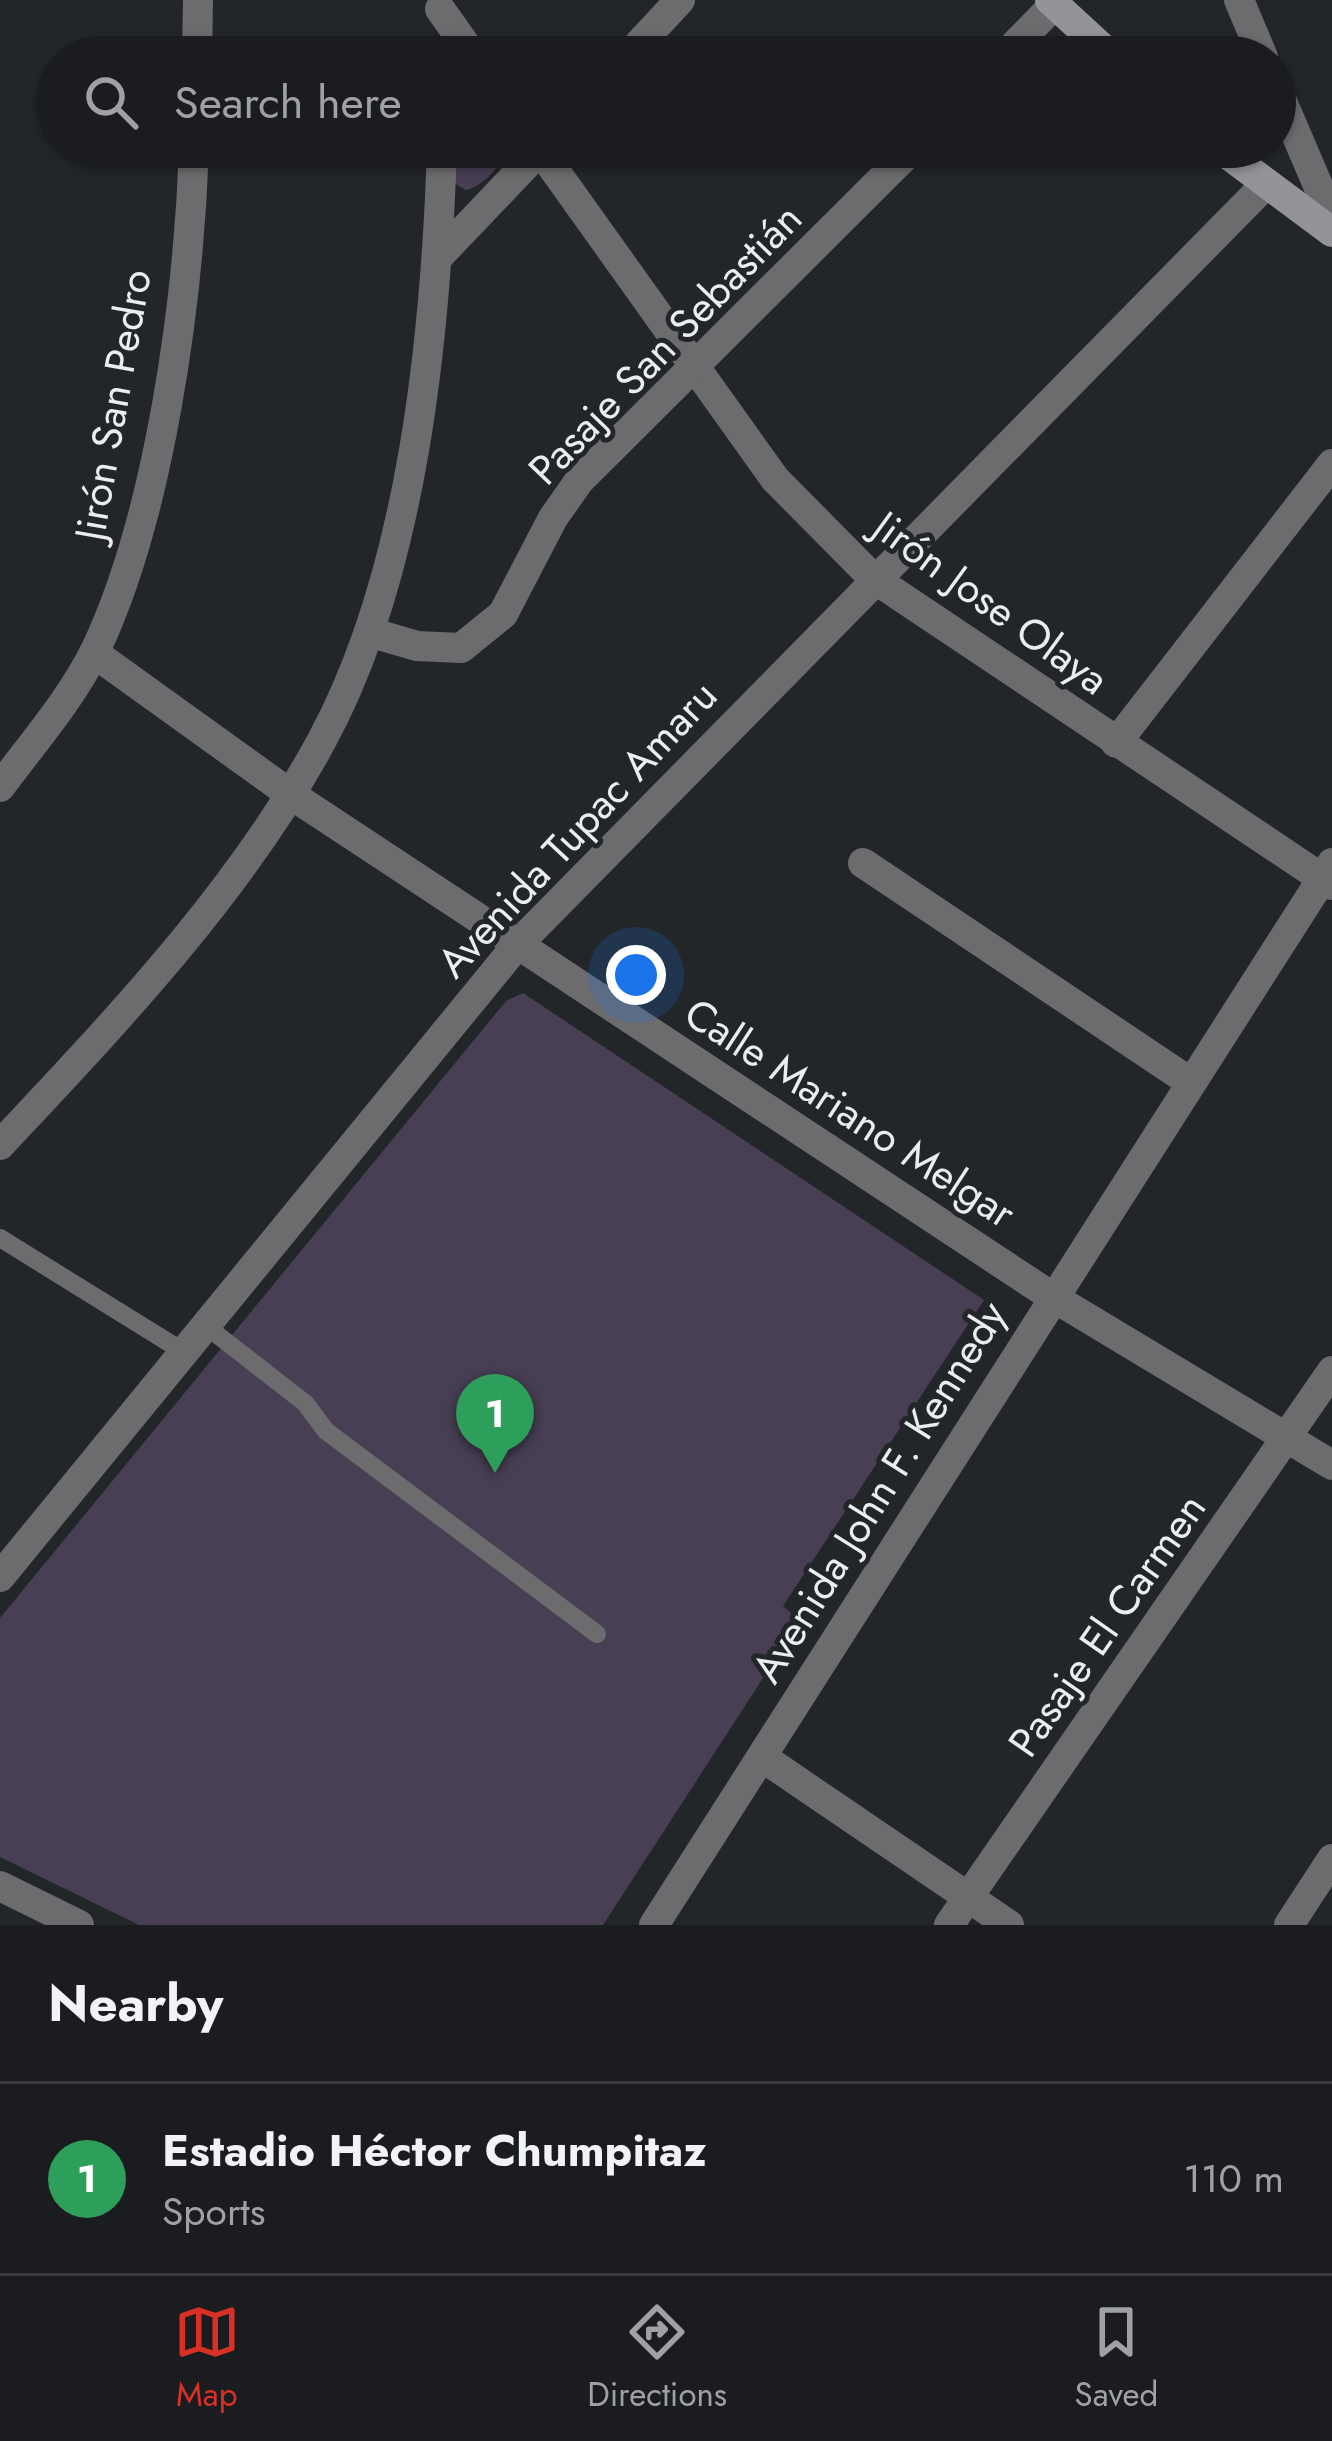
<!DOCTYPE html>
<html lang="en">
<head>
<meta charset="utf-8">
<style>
  body { margin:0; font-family:Jost,sans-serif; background:#232528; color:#f1f3f6 }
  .you { position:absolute; left:636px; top:975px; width:42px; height:42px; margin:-30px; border:9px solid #fff; border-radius:50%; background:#1a73e8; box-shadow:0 0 0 18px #1a73e833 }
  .badge { display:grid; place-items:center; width:78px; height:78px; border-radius:50%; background:#d93025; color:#fff; font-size:39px; font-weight:700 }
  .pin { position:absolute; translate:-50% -99px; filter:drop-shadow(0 3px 6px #0008) }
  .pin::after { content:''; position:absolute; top:63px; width:42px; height:36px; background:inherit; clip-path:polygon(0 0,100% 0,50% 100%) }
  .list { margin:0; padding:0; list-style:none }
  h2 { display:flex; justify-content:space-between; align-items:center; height:156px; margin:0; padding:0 48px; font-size:51px }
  h2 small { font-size:39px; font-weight:400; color:#9fa1a4 }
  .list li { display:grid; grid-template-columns:78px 1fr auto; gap:36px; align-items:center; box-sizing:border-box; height:192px; padding:0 48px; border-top:3px solid #383a3d }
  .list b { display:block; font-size:45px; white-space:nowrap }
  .list p { margin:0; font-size:39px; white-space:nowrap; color:#9fa1a4 }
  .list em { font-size:39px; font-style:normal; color:#9fa1a4 }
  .icon { flex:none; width:66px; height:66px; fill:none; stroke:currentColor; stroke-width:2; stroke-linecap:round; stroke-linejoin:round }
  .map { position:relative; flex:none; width:1332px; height:1925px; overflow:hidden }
  .search { position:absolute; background:#1a1c1f; box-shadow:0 3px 9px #0004; left:36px; right:36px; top:36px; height:132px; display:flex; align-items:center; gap:30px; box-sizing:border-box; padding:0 42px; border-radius:66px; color:#9fa1a4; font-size:45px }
  .sheet { height:348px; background:#1a1c1f }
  nav { display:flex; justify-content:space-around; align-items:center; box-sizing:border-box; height:168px; border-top:3px solid #383a3d; background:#1a1c1f; font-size:33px; color:#9fa1a4 }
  nav a { display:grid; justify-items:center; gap:6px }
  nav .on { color:#d93025 }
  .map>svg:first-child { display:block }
  .green { fill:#483f55 }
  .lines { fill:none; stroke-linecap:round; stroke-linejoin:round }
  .lane { stroke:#6c6c6e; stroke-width:18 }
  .street { stroke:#6c6c6e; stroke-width:30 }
  .secondary { stroke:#949498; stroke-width:30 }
  .labels { text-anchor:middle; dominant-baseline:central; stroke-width:10; stroke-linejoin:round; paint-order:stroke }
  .street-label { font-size:42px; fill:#ebedef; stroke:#232629 }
</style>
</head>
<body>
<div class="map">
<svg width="1332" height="1925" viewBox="0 0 1332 1925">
  <rect width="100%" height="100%" fill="#232629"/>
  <g class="green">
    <path d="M452 147H507C504 164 482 187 466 190L454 183Z"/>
    <polygon points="523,993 984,1300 783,1606 800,1621 603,1925 139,1925 0,1857 0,1618 506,1001"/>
  </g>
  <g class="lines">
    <g class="lane">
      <polyline points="0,1238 184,1352"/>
      <polyline points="206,1326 305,1403 326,1431 597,1634"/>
    </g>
    <g class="street">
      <polyline points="1239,0 1263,57"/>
      <polyline points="440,9 474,57"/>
      <polyline points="197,57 198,0"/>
      <polyline points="627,57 680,0"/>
      <polyline points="1003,57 1054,5"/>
      <polyline points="1275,85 1332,218"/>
      <polyline points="538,147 775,479 873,578 1332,885"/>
      <polyline points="439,256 543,147"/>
      <polyline points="369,632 417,646 461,648 503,614 553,518 579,481 914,147"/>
      <polyline points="94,653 290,794 1051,1296 1332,1465"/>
      <polyline points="1116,743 1332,464"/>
      <path d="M0 787C32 744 71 699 95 651 160 515 189 298 194 147"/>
      <polyline points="863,863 1190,1082"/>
      <path d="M0 1145C117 1020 240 892 322 740 413 572 436 335 442 147"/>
      <polyline points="0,1577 517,945 1265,185"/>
      <polyline points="762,1757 1009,1925"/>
      <polyline points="0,1886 79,1925"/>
      <polyline points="654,1925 1332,863"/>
      <polyline points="949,1925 1332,1371"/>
      <polyline points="1289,1925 1332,1859"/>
    </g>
    <g class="secondary">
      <polyline points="1050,0 1112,57"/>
      <polyline points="1218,147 1332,232"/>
    </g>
  </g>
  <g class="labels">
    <g class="street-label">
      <text transform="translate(665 344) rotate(-46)">Pasaje San Sebastián</text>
      <text transform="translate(113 405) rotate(-80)">Jirón San Pedro</text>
      <text transform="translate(991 603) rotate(36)">Jirón Jose Olaya</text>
      <text transform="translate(577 829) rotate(-47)">Avenida Tupac Amaru</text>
      <text transform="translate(850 1113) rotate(33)">Calle Mariano Melgar</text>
      <text transform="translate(879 1492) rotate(-58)">Avenida John F. Kennedy</text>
      <text transform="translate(1107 1625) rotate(-55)">Pasaje El Carmen</text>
    </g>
  </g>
</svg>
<div class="you"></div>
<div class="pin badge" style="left:495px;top:1473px;background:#2e9e5b">1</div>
<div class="search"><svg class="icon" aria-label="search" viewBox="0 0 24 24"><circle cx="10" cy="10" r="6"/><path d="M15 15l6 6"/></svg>Search here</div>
</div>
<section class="sheet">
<h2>Nearby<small></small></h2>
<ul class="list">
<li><span class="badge" style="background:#2e9e5b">1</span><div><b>Estadio Héctor Chumpitaz</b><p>Sports</p></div><em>110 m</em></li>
</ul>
</section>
<nav>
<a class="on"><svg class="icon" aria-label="map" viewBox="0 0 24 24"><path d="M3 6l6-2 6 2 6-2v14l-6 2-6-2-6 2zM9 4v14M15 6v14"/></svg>Map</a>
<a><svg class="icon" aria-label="directions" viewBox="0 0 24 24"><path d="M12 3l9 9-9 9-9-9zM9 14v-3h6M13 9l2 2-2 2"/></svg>Directions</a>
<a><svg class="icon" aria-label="saved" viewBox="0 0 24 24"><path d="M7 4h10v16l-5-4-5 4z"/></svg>Saved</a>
</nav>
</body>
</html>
